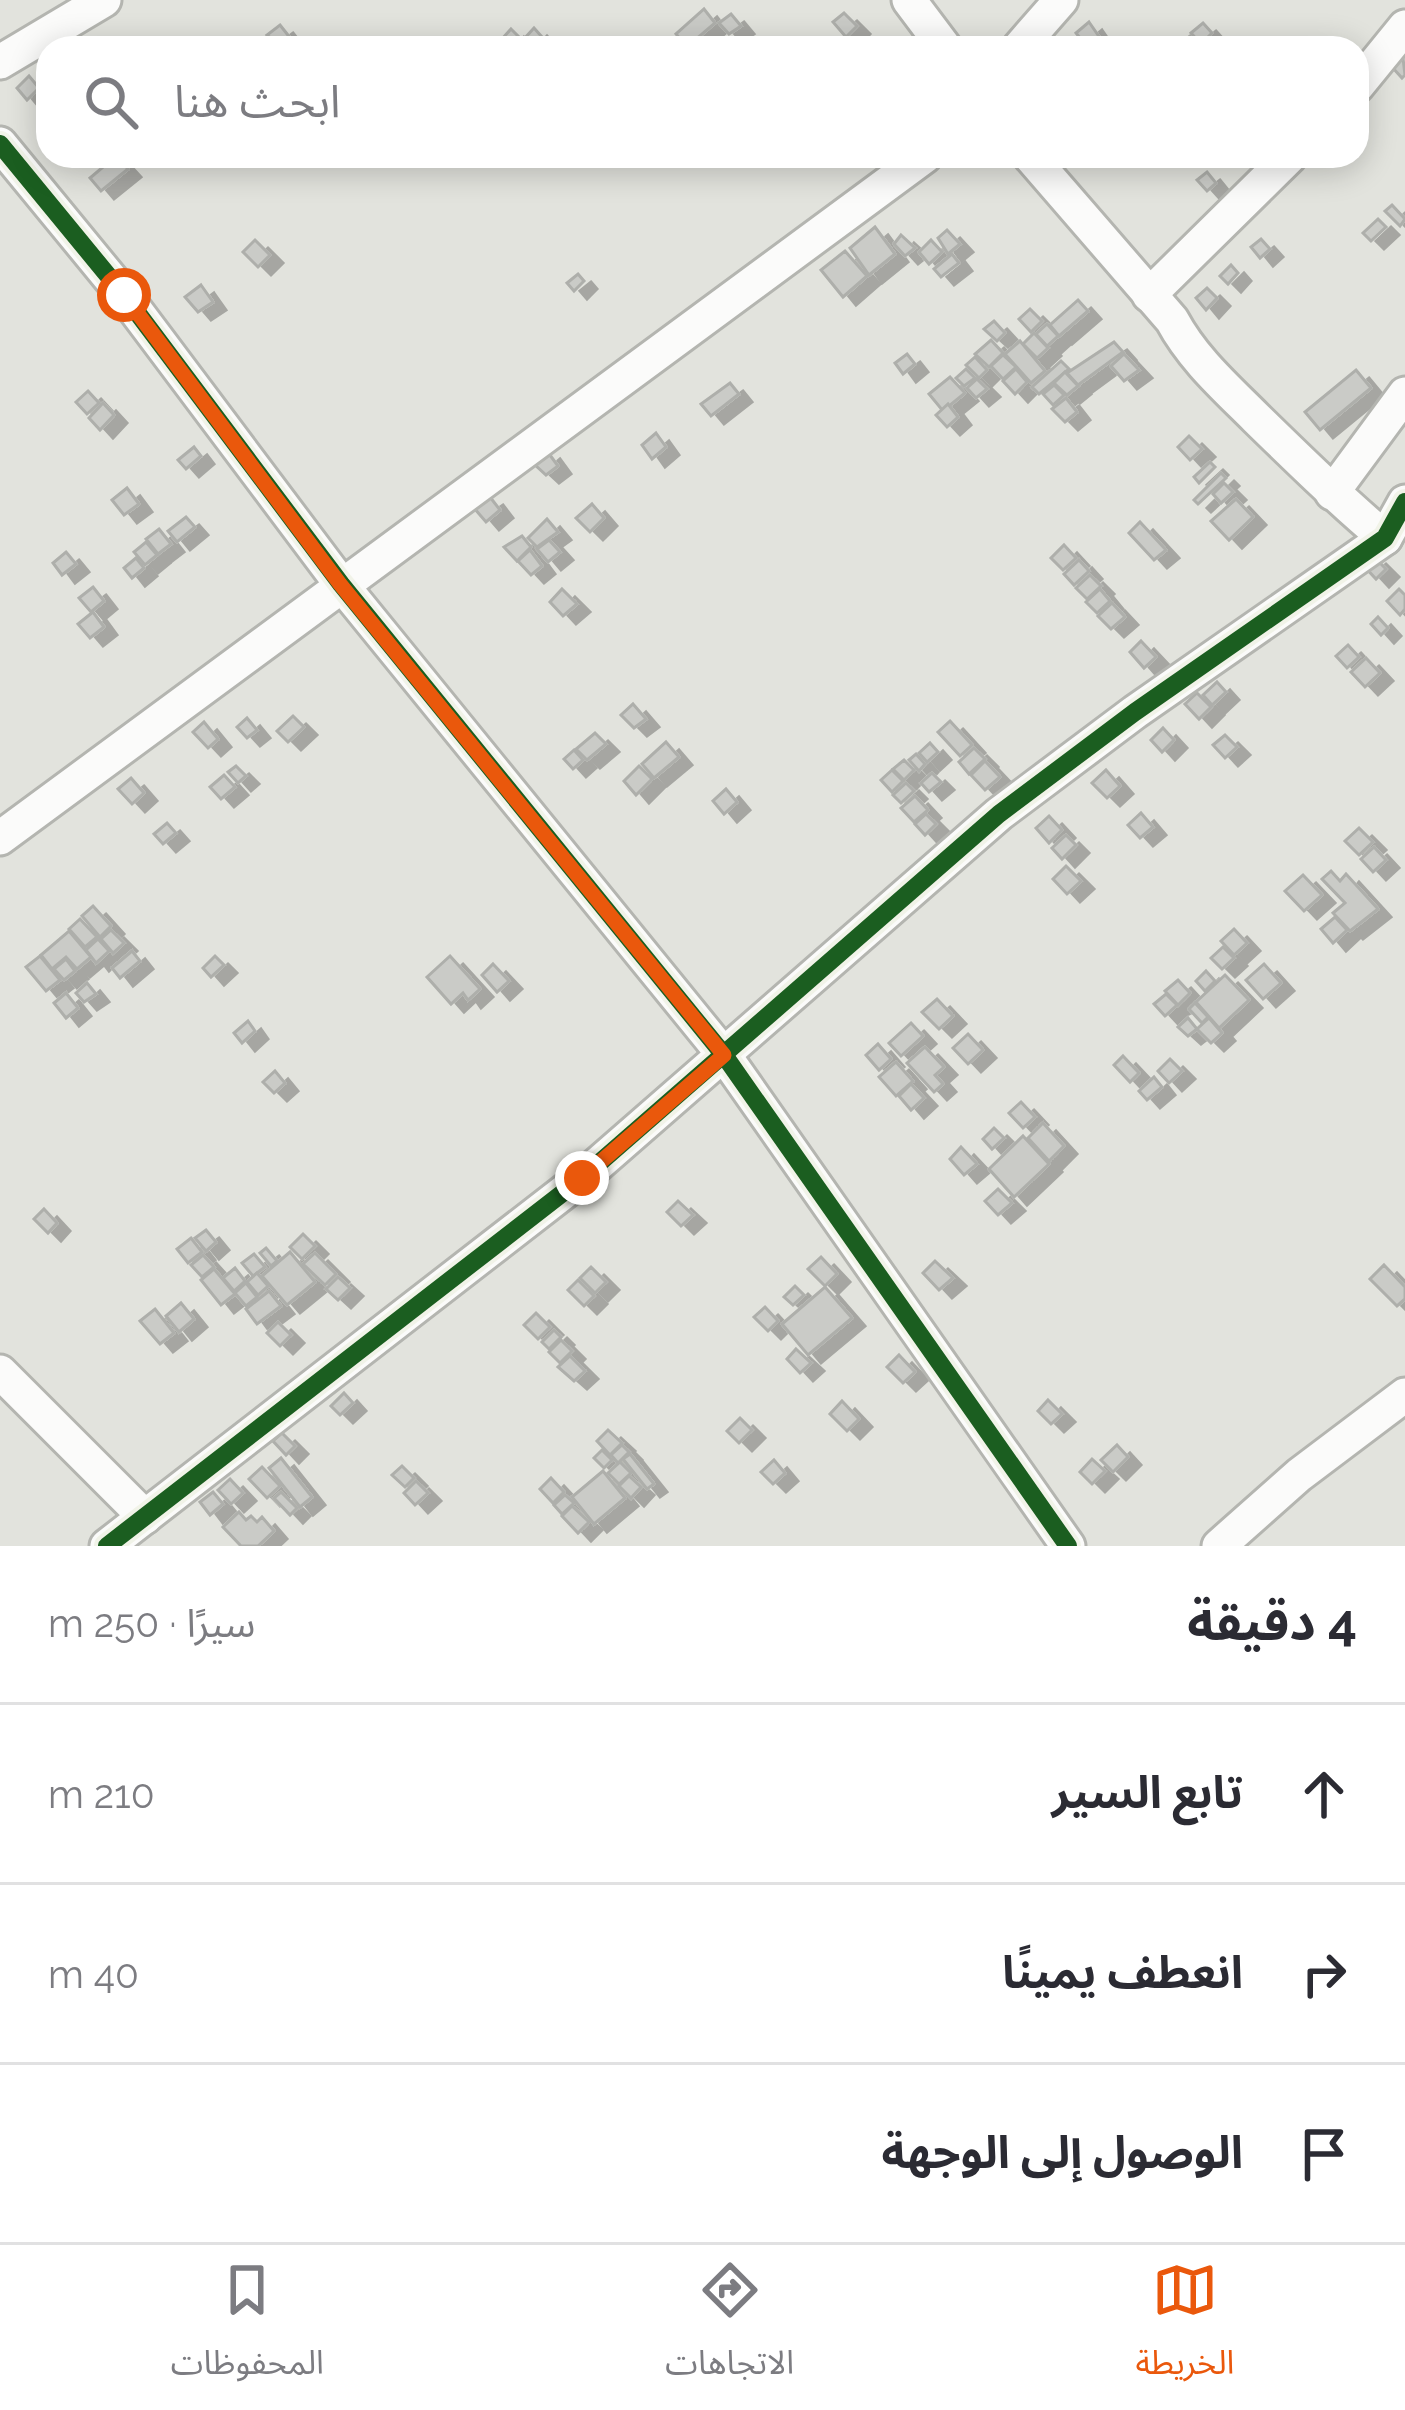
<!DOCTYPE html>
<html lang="ar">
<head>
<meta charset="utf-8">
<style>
  body { margin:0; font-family:Raleway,"Noto Sans Arabic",sans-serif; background:#f2f2f3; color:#2b2b33; direction:rtl }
  .stop { position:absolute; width:36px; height:36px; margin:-27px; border:9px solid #ea580c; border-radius:50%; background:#fff }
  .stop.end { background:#ea580c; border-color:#fff; box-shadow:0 3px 12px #0008 }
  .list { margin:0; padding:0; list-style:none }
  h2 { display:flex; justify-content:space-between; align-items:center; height:156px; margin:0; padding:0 48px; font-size:51px }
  h2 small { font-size:39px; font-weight:400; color:#7c7c81 }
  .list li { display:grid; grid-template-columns:78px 1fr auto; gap:36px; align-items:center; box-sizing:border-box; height:180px; padding:0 48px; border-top:3px solid #e1e1e2 }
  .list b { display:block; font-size:45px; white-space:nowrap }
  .list em { font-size:39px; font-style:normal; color:#7c7c81 }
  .icon { flex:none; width:66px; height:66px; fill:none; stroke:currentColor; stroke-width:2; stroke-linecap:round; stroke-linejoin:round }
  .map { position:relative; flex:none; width:1405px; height:1546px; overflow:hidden; direction:ltr }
  .search { position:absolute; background:#fff; box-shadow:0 6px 30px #0003; left:36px; right:36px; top:36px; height:132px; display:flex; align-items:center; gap:30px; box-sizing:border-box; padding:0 42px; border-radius:36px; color:#7c7c81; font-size:45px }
  .sheet { height:696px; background:#fff }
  nav { display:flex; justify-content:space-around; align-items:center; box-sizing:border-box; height:168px; border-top:3px solid #e1e1e2; background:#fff; font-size:33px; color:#7c7c81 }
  nav a { display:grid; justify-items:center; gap:6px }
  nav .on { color:#ea580c }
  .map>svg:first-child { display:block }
  .building { fill:#cacbc7; stroke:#aeafab; stroke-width:3; filter:url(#shadow) }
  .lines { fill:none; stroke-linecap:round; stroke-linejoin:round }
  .minor-casing { stroke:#b4b5b0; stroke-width:39 }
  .minor { stroke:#fbfbfa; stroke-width:33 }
  .cycleway-casing { stroke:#f1f3e8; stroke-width:26 }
  .cycleway { stroke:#1b5e20; stroke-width:18 }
  .route { stroke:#ea580c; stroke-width:15 }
</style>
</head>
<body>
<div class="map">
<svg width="1405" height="1546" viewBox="0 0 1405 1546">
  <defs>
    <filter id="shadow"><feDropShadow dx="13" dy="8" stdDeviation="0" flood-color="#0004"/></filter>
  </defs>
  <rect width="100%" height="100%" fill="#e2e3dd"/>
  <g class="building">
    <polygon points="704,9 715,23 687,47 676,34"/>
    <polygon points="844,13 857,26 846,37 833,22"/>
    <polygon points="731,14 741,26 729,34 719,23"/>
    <polygon points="1089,22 1100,38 1088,48 1076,33"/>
    <polygon points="1203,23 1212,33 1201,44 1191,33"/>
    <polygon points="280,25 291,39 282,48 267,35"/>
    <polygon points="534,28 542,37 533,47 524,39"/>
    <polygon points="511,29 530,48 511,48 502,39"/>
    <polygon points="1190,36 1200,48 1178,48 1177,46"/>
    <polygon points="1403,58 1405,75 1402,78 1392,67"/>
    <polygon points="29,76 39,88 27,100 17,88"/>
    <polygon points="116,156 128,169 101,191 90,178"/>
    <polygon points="1207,172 1216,183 1207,191 1197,180"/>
    <polygon points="1392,205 1405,219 1400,226 1385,211"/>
    <polygon points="1378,219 1386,227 1371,241 1363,233"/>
    <polygon points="875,227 895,254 869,275 850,248"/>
    <polygon points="947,230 960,244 948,254 938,238"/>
    <polygon points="901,235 915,248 905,256 894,244"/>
    <polygon points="1261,239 1270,249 1260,258 1251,247"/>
    <polygon points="255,240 270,255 258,267 243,252"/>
    <polygon points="931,240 942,252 929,264 919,252"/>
    <polygon points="845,251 867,276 843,297 821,270"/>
    <polygon points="952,254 959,263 941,277 934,269"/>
    <polygon points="1231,265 1238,273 1228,284 1220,276"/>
    <polygon points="578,274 584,281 574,291 567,283"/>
    <polygon points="201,285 213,302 198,312 185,297"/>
    <polygon points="1207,288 1217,298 1206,310 1196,298"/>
    <polygon points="1078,300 1088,311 1059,336 1050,325"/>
    <polygon points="1030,309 1042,321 1031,332 1019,319"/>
    <polygon points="994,321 1005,333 997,341 984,329"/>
    <polygon points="1047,324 1058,336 1047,346 1036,334"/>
    <polygon points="1034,333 1048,348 1037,358 1023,344"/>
    <polygon points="991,340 1003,353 989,367 975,354"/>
    <polygon points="1020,341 1045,371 1031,383 1005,354"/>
    <polygon points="1114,342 1123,352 1078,385 1067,373"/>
    <polygon points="907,354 915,364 903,374 895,363"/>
    <polygon points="1124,354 1139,370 1124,381 1111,366"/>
    <polygon points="1003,355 1016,367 1003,379 991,366"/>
    <polygon points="975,357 987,370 979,378 966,365"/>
    <polygon points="1061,361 1069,369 1039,394 1032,387"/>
    <polygon points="966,369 975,378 964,386 956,378"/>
    <polygon points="1016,369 1027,382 1015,394 1003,381"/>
    <polygon points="1356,370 1371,388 1320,430 1305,412"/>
    <polygon points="1065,372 1078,386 1067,395 1054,383"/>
    <polygon points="950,377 965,393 943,411 929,394"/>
    <polygon points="977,379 987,389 976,398 967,388"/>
    <polygon points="730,383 739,394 711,416 701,404"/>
    <polygon points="1054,385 1064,395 1053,405 1043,394"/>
    <polygon points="88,391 99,403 87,414 76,402"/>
    <polygon points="1066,398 1077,412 1065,422 1052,409"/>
    <polygon points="103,403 114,415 100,430 89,418"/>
    <polygon points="948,404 958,417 947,427 936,415"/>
    <polygon points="656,433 666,447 652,459 642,445"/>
    <polygon points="1189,436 1202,449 1190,460 1178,447"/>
    <polygon points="194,447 201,456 186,469 178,460"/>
    <polygon points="547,451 558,466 546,475 533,463"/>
    <polygon points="1210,462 1215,467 1199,483 1194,477"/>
    <polygon points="1221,473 1226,478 1198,504 1194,500"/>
    <polygon points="1224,483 1233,492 1221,503 1213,494"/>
    <polygon points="127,488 139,504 124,515 112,500"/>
    <polygon points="490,497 500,510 486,522 474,508"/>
    <polygon points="1236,499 1253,517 1229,540 1211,521"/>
    <polygon points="592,504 604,518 590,532 576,518"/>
    <polygon points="186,517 195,527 177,542 168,531"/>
    <polygon points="547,519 558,532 537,547 528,538"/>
    <polygon points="1140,522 1166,550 1154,560 1129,533"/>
    <polygon points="159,529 171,544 158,554 146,539"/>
    <polygon points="522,536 531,547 517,561 504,547"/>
    <polygon points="549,540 560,552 548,562 537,549"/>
    <polygon points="146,542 157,555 145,565 134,552"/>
    <polygon points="1064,545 1076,558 1063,570 1051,558"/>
    <polygon points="530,550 542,566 531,575 518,561"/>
    <polygon points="66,552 76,564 62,575 53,563"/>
    <polygon points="1373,556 1386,569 1376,579 1363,565"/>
    <polygon points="136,558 144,568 132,578 124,568"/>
    <polygon points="1079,560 1089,571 1074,585 1064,574"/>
    <polygon points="1090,575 1101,586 1087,599 1076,588"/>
    <polygon points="93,587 104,601 91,612 79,598"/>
    <polygon points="562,589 577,604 563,616 550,602"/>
    <polygon points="1100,589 1110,601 1097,613 1086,602"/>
    <polygon points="1399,589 1405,595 1405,609 1400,615 1387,601"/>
    <polygon points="1112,603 1125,617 1111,629 1098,616"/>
    <polygon points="93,612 104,627 90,638 78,624"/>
    <polygon points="1378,617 1388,628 1381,635 1371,624"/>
    <polygon points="1141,641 1156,657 1144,668 1130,652"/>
    <polygon points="1348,645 1359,657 1347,668 1336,656"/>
    <polygon points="1366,658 1380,673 1365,687 1351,672"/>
    <polygon points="1217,682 1226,692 1212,705 1203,695"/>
    <polygon points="1197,693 1211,707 1199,719 1185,704"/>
    <polygon points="633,704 646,719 634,728 621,715"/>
    <polygon points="293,716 304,727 288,742 277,731"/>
    <polygon points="247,718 257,730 247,738 237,727"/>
    <polygon points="950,721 972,745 960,756 938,732"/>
    <polygon points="204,722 218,739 208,748 193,732"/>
    <polygon points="1163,728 1174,740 1162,752 1151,740"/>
    <polygon points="595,733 606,744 587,760 576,749"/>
    <polygon points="1225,735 1237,747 1225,758 1213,745"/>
    <polygon points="666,742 679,757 654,778 642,764"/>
    <polygon points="930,743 938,752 927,762 919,753"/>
    <polygon points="974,748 985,759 969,774 959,762"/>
    <polygon points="574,750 583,760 573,769 564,759"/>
    <polygon points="916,754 925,764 919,771 909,760"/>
    <polygon points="904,760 914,770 904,780 893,769"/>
    <polygon points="985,761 1000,777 985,790 971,775"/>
    <polygon points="236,766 246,776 238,783 228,772"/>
    <polygon points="639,766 652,779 636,795 624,781"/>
    <polygon points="892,770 903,781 892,792 881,780"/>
    <polygon points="1106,770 1120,786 1107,798 1092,783"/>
    <polygon points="932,773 941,782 929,792 921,783"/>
    <polygon points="224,775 235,787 221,799 210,787"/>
    <polygon points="131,778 144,793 132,804 118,789"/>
    <polygon points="906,783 914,791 901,803 893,795"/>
    <polygon points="726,789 737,802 724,814 713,801"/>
    <polygon points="915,796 928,810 914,822 901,808"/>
    <polygon points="1141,813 1153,827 1140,838 1128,825"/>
    <polygon points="926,814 936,824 925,835 915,824"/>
    <polygon points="1049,816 1062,830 1049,843 1036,828"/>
    <polygon points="167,823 176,833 163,844 154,834"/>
    <polygon points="1359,828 1373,842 1359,855 1345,841"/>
    <polygon points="1066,835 1076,845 1062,859 1052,848"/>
    <polygon points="1374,847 1386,860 1373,872 1361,859"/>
    <polygon points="1066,866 1081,881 1067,894 1053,879"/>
    <polygon points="1331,871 1340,881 1346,874 1378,909 1350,931 1333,913 1345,903 1322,879"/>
    <polygon points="1303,875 1322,895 1304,911 1285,891"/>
    <polygon points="93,906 111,926 100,937 82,916"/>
    <polygon points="1335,917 1347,930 1333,943 1321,929"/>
    <polygon points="80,919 97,937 85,947 69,929"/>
    <polygon points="1234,929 1247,943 1234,955 1221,941"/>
    <polygon points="111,930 124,943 113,953 101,939"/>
    <polygon points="69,931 91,957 77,969 66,957 52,969 41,955"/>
    <polygon points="98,939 109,951 96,963 86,950"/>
    <polygon points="1223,947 1234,958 1222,969 1211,958"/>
    <polygon points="132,951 140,961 120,978 112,968"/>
    <polygon points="40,956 60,980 46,991 26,967"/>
    <polygon points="215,956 224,965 211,977 203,968"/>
    <polygon points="450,956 480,989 468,1000 463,993 451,1004 427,977"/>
    <polygon points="66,959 75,971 64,980 54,969"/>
    <polygon points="493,964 509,981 497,992 482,975"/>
    <polygon points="1264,964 1281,983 1263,999 1246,980"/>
    <polygon points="1206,971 1215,981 1205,991 1196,981"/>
    <polygon points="1225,975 1249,1000 1219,1028 1196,1002"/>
    <polygon points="1178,980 1190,993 1178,1005 1165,991"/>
    <polygon points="87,983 96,994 84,1002 76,993"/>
    <polygon points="66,993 78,1008 66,1018 54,1003"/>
    <polygon points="1166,994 1177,1005 1165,1016 1154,1004"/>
    <polygon points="937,999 953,1016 939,1029 922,1012"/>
    <polygon points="1195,1003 1208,1017 1202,1023 1189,1009"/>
    <polygon points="1188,1018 1197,1029 1188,1036 1178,1027"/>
    <polygon points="1209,1018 1222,1033 1211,1043 1197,1029"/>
    <polygon points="248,1021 255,1031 242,1043 234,1033"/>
    <polygon points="911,1023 923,1036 901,1056 889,1043"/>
    <polygon points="968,1034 983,1050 968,1064 953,1048"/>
    <polygon points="878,1044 891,1059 879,1070 866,1055"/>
    <polygon points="925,1047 944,1067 935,1075 943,1084 934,1092 907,1063"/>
    <polygon points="1123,1056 1139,1073 1130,1082 1114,1065"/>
    <polygon points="1170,1059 1182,1071 1169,1083 1158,1071"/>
    <polygon points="896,1062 913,1081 896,1096 879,1077"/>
    <polygon points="275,1071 285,1083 274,1093 263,1082"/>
    <polygon points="1154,1077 1162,1087 1147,1100 1139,1091"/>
    <polygon points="911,1084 924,1098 911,1110 899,1096"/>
    <polygon points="1021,1102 1035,1117 1023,1128 1009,1113"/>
    <polygon points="1043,1123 1064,1146 1049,1161 1028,1138"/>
    <polygon points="994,1128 1004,1138 992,1149 983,1139"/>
    <polygon points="1023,1136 1049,1164 1014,1197 989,1169"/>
    <polygon points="961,1147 977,1164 964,1175 950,1159"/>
    <polygon points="998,1189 1012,1203 998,1215 985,1201"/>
    <polygon points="678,1201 693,1215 681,1226 667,1212"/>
    <polygon points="44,1209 57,1223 48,1233 34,1219"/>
    <polygon points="206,1230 216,1242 206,1251 195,1238"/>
    <polygon points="303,1234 315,1246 302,1259 290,1247"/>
    <polygon points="191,1238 202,1252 188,1263 177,1249"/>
    <polygon points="266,1248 277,1261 271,1266 260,1253"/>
    <polygon points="290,1252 315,1282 287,1305 262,1276"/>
    <polygon points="315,1253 336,1274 325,1285 303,1264"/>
    <polygon points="254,1254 265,1267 253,1276 242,1263"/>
    <polygon points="203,1255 214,1267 202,1277 191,1265"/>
    <polygon points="821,1257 837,1274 825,1286 808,1269"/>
    <polygon points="935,1261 953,1278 939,1290 923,1273"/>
    <polygon points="1384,1265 1405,1287 1405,1299 1397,1306 1370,1279"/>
    <polygon points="591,1267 606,1282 595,1293 580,1278"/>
    <polygon points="235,1268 245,1281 234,1291 223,1278"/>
    <polygon points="214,1269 235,1294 221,1305 201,1280"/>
    <polygon points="257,1273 268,1286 258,1295 247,1282"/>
    <polygon points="338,1277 350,1288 338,1300 326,1289"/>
    <polygon points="578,1280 594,1296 584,1306 568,1290"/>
    <polygon points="246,1283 257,1297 246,1306 235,1293"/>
    <polygon points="795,1286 804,1295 793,1305 784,1297"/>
    <polygon points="825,1287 852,1318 808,1355 782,1324"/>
    <polygon points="269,1291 281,1306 257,1324 246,1309"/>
    <polygon points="181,1303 194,1319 179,1332 166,1316"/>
    <polygon points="765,1307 778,1321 768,1331 754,1317"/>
    <polygon points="155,1309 174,1333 160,1344 140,1321"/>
    <polygon points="536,1313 550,1327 538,1339 524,1325"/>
    <polygon points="278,1322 291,1335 280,1346 267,1333"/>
    <polygon points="554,1330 561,1337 549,1349 542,1342"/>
    <polygon points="561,1340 572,1351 560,1363 549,1352"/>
    <polygon points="796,1349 811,1363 800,1373 787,1359"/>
    <polygon points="899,1355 915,1372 903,1383 887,1367"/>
    <polygon points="570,1356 585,1371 574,1381 558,1367"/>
    <polygon points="344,1393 353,1403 340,1415 331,1406"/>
    <polygon points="1048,1400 1062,1414 1051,1424 1038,1411"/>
    <polygon points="842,1401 859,1419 847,1431 830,1414"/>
    <polygon points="740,1418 752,1430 739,1443 727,1431"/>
    <polygon points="608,1430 622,1443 610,1455 597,1441"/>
    <polygon points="282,1433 295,1446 286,1455 273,1441"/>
    <polygon points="622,1445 629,1452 618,1463 611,1455"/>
    <polygon points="1117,1445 1128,1457 1113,1472 1101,1460"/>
    <polygon points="602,1450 612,1460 604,1468 594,1458"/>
    <polygon points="630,1454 654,1484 647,1489 623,1459"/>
    <polygon points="281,1458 312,1497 300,1507 269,1468"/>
    <polygon points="1092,1459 1105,1471 1092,1484 1080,1472"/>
    <polygon points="774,1460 785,1473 773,1484 761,1472"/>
    <polygon points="620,1462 631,1473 619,1484 608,1473"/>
    <polygon points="402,1466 414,1478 405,1487 392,1475"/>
    <polygon points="262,1467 280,1486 267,1498 249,1479"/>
    <polygon points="603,1471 625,1498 594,1524 572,1497"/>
    <polygon points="629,1476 641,1487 631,1498 619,1486"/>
    <polygon points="551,1478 564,1492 553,1503 540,1489"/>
    <polygon points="230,1479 243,1493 231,1504 218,1490"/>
    <polygon points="416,1481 428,1493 415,1505 404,1493"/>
    <polygon points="213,1492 223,1504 210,1515 200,1502"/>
    <polygon points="281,1492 297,1508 290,1515 274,1498"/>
    <polygon points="565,1495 574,1503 562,1514 554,1505"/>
    <polygon points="572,1506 589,1522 578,1533 562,1516"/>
    <polygon points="239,1512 246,1520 251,1516 257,1522 262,1517 274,1531 258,1546 241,1546 223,1527"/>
  </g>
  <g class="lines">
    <g class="minor-casing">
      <g id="minor">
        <polyline points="909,0 945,48"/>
        <polyline points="1019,48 1061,0"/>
        <polyline points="0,62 104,0"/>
        <polyline points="1357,86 1405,27"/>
        <polyline points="0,144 124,295 341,584 724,1055 1068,1546"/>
        <path d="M1030 156 1172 320C1193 359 1225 387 1256 418 1298 459 1340 500 1385 538"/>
        <polyline points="1149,295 1290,156"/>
        <polyline points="1332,493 1405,394"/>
        <polyline points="0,838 925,156"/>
        <polyline points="0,1372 145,1517"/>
        <polyline points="107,1546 582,1178 999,814 1135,712 1385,538 1405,502"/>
        <polyline points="1219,1546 1299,1475 1405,1395"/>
      </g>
    </g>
    <use href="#minor" class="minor"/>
    <g class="cycleway-casing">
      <g id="cycleway">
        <polyline points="0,144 124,295 341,584 724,1055 1068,1546"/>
        <polyline points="107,1546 582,1178 999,814 1135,712 1385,538 1405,502"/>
      </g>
    </g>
    <use href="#cycleway" class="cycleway"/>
  </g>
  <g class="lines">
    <polyline class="route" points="124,295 340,584 724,1055 582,1178"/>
  </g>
</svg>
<div class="stop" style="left:124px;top:295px"></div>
<div class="stop end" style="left:582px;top:1178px"></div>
<div class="search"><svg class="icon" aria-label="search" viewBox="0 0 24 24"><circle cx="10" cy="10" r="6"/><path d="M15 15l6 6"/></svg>ابحث هنا</div>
</div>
<section class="sheet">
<h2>4 دقيقة<small>سيرًا · 250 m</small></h2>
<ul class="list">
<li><svg class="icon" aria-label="ahead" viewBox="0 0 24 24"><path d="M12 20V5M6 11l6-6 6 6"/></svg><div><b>تابع السير</b></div><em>210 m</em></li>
<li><svg class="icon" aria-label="right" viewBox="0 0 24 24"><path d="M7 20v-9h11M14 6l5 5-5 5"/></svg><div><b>انعطف يمينًا</b></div><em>40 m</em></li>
<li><svg class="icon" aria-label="arrive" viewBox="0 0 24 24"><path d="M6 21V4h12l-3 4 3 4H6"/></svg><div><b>الوصول إلى الوجهة</b></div></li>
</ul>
</section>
<nav>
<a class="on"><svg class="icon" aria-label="map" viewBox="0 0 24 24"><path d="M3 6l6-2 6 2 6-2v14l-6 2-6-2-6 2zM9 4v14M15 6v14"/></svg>الخريطة</a>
<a><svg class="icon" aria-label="directions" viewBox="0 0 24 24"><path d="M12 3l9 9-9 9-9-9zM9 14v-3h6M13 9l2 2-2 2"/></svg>الاتجاهات</a>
<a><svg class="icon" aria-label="saved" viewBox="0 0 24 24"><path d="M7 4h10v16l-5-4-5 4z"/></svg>المحفوظات</a>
</nav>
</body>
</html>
